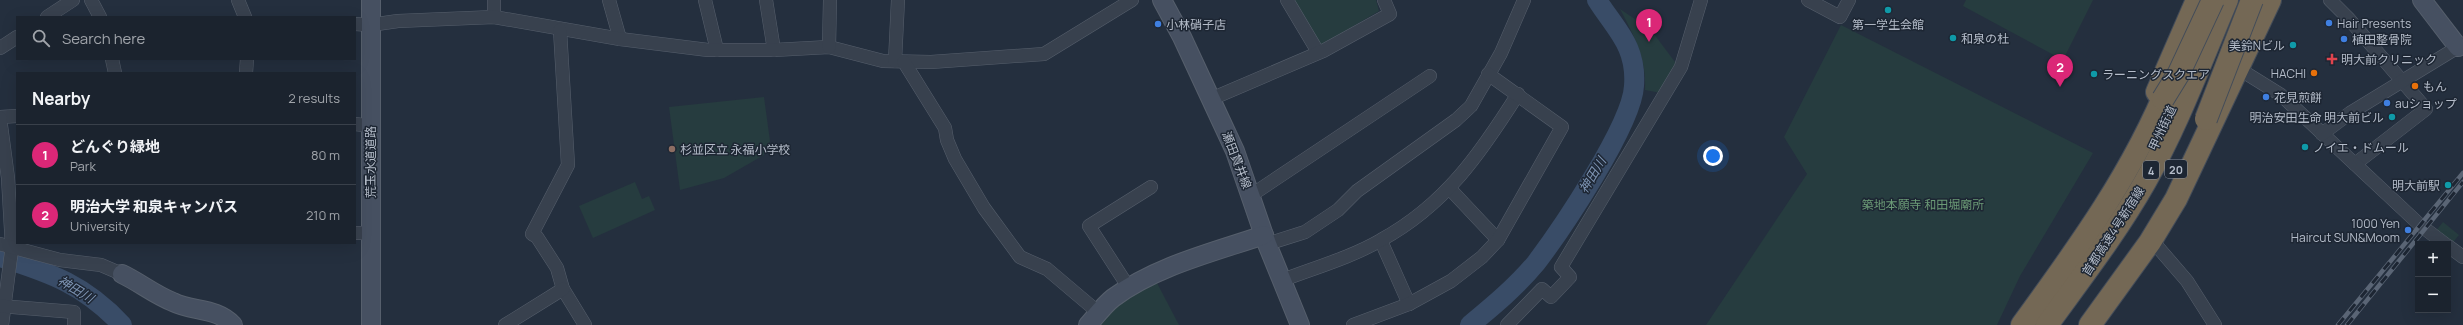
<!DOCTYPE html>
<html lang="en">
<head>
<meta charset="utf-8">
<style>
  body { margin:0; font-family:Manrope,"Noto Sans JP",sans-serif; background:#242b36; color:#f1f3f6 }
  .controls { position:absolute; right:12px; bottom:12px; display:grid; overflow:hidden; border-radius:0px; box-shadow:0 4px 16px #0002 }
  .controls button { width:36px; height:36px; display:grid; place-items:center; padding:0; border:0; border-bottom:1px solid #39404a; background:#1b232e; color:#f1f3f6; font:20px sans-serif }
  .you { position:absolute; left:1713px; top:156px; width:14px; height:14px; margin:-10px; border:3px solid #fff; border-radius:50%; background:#1a73e8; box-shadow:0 0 0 6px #1a73e833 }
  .badge { display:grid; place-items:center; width:26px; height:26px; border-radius:50%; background:#db2777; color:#fff; font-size:13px; font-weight:700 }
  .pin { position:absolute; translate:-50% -33px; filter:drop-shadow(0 1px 2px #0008) }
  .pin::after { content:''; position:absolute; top:21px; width:14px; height:12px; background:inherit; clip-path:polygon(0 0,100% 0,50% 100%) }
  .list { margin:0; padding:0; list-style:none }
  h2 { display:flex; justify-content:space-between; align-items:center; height:52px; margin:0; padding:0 16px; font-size:17px }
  h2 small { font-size:13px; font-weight:400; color:#a0a4aa }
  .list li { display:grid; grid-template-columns:26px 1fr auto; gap:12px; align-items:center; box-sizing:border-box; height:60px; padding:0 16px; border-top:1px solid #39404a }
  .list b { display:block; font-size:15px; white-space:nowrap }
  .list p { margin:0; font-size:13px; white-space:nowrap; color:#a0a4aa }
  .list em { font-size:13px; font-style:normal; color:#a0a4aa }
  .icon { flex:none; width:22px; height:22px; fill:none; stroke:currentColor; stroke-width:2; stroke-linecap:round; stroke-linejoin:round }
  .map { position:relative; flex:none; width:2463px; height:325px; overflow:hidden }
  .search { position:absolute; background:#1b232e; box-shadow:0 4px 16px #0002; left:16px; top:16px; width:340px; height:44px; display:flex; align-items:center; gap:10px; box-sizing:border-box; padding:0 14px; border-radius:0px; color:#a0a4aa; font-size:15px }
  .panel { position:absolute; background:#1b232e; box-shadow:0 4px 16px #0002; left:16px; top:72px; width:340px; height:172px; border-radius:0px }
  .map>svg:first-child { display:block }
  .green { fill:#263c3f }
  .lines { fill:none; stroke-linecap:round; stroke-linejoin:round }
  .river { stroke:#394c67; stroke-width:20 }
  .street-casing { stroke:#565f6c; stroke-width:14 }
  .secondary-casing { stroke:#565f6c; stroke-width:20 }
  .highway-casing { stroke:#434c59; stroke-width:24 }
  .street { stroke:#38414e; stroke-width:13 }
  .secondary { stroke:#465061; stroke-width:18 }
  .highway { stroke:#746855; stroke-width:22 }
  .rail-casing { stroke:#5a6575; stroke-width:4.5 }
  .rail { stroke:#1d2633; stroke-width:3; stroke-dasharray:9; stroke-linecap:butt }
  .highway-bridge-casing { stroke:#434c59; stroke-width:24; stroke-linecap:butt }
  .highway-bridge { stroke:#746855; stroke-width:22 }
  .culture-dot { fill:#0f9aa8; stroke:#1d2633; stroke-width:1.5 }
  .shop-dot { fill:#3f7fe0; stroke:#1d2633; stroke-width:1.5 }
  .health-dot { fill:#e0444e; stroke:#1d2633; stroke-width:1.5 }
  .food-dot { fill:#e8710a; stroke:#1d2633; stroke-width:1.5 }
  .education-dot { fill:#8d6e63; stroke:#1d2633; stroke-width:1.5 }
  .labels { text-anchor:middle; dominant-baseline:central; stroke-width:3; stroke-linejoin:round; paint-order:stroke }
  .shield { fill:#1d2633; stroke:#878f9c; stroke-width:1 }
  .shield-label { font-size:11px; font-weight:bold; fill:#b4bcc9 }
  .poi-label { font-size:12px; fill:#b4bcc9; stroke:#1d2633; text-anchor:start }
  .street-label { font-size:12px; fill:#b4bcc9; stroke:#1d2633 }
  .park-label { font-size:12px; fill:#6b9a76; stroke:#1d2633 }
  .water-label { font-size:13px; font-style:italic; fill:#7c92b1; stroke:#1d2633 }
</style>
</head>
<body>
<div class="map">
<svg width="2463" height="325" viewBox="0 0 2463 325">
  <rect width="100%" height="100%" fill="#242f3e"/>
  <g class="green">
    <polygon points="1294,0 1376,0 1379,11 1320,46"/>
    <polygon points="1966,0 2093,0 2063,60 1963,6"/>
    <path d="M1620 9 1651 30 1678 66 1661 93 1645 90C1647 59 1634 36 1620 9Z"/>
    <polygon points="1841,25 2093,153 2020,276 1997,325 1706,325 1807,174 1784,137"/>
    <polygon points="764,97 770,141 764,155 724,178 680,190 669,107"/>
    <polygon points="635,182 642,199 649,196 655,210 593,238 579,206"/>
    <polygon points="2443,222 2459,235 2451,245 2435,232"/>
    <polygon points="1157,283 1179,325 1096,325 1128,295"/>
  </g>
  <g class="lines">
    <g class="river">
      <path d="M0 257C51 273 85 285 122 325"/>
      <path d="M1470 325C1493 306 1517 286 1536 263 1561 230 1632 125 1634 86 1637 46 1616 30 1597 0"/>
    </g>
    <g class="street-casing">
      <g id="street">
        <polyline points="91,0 100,17"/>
        <polyline points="238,0 245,17"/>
        <polyline points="609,0 620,39"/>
        <polyline points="705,0 717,50"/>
        <polyline points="766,0 774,50"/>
        <polyline points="1287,0 1318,52"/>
        <polyline points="1808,0 1840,17 1849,0"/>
        <polyline points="2330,0 2349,19 2426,109 2355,164"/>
        <polyline points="47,17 73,0"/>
        <polyline points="494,17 494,0"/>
        <polyline points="355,24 370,25 398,21 494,17 620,39 708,50 774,50 829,47 883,61 931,62 1044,54 1132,0"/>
        <polyline points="560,30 568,165 532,234 537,237 557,268 563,289 585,325"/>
        <polyline points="829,47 830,0"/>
        <polyline points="0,48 17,37"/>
        <polyline points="112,59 115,73"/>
        <polyline points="895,61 898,0"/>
        <polyline points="904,62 945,128 947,140 955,159 984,208 1020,257 1047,269 1099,313"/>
        <polyline points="2244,72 2281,95 2420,225 2445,244"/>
        <polyline points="246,73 247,59"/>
        <polyline points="1211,99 1323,51 1390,14 1384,0"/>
        <polyline points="0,117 17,116"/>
        <polyline points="0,118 8,178 12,247 2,325"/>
        <polyline points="355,124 371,126"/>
        <polyline points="2322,134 2350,113 2463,44"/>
        <polyline points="1450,189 1498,240"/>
        <polyline points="1250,196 1430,76"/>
        <polyline points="355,233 371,233"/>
        <polyline points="1381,241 1409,304"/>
        <polyline points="0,244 60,260 101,265 122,274"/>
        <polyline points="1267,244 1305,232 1338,210 1357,191 1456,120 1471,106 1501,53 1524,0"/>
        <polyline points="2156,245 2187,281 2215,325"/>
        <polyline points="2448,246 2463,257"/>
        <path d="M1283 280C1314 268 1352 257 1381 240 1445 205 1480 154 1518 94"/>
        <polyline points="1129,288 1089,226 1151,187"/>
        <polyline points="0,306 74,312 74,325"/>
        <polyline points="505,325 563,289"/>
        <polyline points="1353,325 1409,304 1451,281 1482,257 1498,240 1562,127 1488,74"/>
        <polyline points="1507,325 1542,289 1551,297 1570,277 1561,267 1681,67 1701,0"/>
      </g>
    </g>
    <g class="secondary-casing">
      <g id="secondary">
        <polyline points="371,0 371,325"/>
        <polyline points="1162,0 1182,37 1235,151 1267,244 1300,325"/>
        <polyline points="2422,0 2458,47"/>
        <path d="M122 274C139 282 155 295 173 302 193 312 216 307 233 325"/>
        <path d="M1088 325C1096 316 1104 305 1113 298 1156 266 1214 252 1264 235"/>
      </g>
    </g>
    <g class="highway-casing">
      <g id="highway">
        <polyline points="2157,92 2197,0"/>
        <path d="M2022 325C2079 247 2134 171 2170 81"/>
        <path d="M2047 325C2081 278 2116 233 2145 182 2178 124 2201 61 2227 0"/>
        <polyline points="2090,325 2150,242 2176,199 2270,0"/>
      </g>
    </g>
    <use href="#street" class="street"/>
    <use href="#secondary" class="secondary"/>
    <use href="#highway" class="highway"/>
    <g class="rail-casing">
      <g id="rail">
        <polyline points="2338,325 2463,173"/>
        <polyline points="2347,325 2463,182"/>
      </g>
    </g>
    <use href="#rail" class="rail"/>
    <g class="highway-bridge-casing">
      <g id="highway-bridge">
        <polyline points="2163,99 2179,73 2213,0"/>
        <polyline points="2206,119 2252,0"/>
      </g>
    </g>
    <use href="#highway-bridge" class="highway-bridge"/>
  </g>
  <g class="culture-dot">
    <circle cx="1888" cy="10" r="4"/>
    <circle cx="1953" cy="38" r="4"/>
    <circle cx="2293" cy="45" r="4"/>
    <circle cx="2094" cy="74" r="4"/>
    <circle cx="2392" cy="117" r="4"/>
    <circle cx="2305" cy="147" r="4"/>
    <circle cx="2448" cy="185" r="4"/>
  </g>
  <g class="shop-dot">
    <circle cx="2329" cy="23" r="4"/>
    <circle cx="1158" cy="24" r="4"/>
    <circle cx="2344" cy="39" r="4"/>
    <circle cx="2266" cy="97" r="4"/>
    <circle cx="2387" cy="103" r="4"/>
    <circle cx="2408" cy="230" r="4"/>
  </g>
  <path class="health-dot" d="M2330 53h4v4h4v4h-4v4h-4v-4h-4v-4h4z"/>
  <g class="food-dot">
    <circle cx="2314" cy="73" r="4"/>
    <circle cx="2415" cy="86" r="4"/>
  </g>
  <circle class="education-dot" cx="672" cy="149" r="4"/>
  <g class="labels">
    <g class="shield">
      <rect x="2165" y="160" width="22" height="18" rx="3"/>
      <rect x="2143" y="161" width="16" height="18" rx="3"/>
    </g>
    <g class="shield-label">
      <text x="2176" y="169">20</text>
      <text x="2151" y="170">4</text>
    </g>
    <g class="poi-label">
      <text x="2337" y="23">Hair Presents</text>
      <text x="1166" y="24">小林硝子店</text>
      <text x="1888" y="24" text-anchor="middle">第一学生会館</text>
      <text x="1961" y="38">和泉の杜</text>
      <text x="2352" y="39">植田整骨院</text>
      <text x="2285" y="45" text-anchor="end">美鈴Nビル</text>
      <text x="2341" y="59">明大前クリニック</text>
      <text x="2306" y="73" text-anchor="end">HACHI</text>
      <text x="2102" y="74">ラーニングスクエア</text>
      <text x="2423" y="86">もん</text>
      <text x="2274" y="97">花見煎餅</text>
      <text x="2395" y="103">auショップ</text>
      <text x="2384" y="117" text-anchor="end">明治安田生命 明大前ビル</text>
      <text x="2313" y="147">ノイエ・ドムール</text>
      <text x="680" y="149">杉並区立 永福小学校</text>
      <text x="2440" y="185" text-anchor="end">明大前駅</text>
      <text x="2400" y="223" text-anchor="end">1000 Yen<tspan x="2400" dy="14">Haircut SUN&amp;Moom</tspan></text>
    </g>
    <g class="street-label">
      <text transform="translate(2162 128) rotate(-65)">甲州街道</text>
      <text transform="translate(1237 160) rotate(69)">瀬田貫井線</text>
      <text transform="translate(370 162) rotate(-90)">荒玉水道道路</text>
      <text transform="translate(2113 231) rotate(-57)">首都高速4号新宿線</text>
    </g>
    <g class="park-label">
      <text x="1923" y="204">築地本願寺 和田堀廟所</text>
    </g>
    <g class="water-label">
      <text transform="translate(1592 175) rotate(-59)">神田川</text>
      <text transform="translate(76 289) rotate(31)">神田川</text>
    </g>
  </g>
</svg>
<div class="controls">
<button>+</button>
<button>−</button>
</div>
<div class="you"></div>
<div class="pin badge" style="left:1649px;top:42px">1</div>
<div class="pin badge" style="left:2060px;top:87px">2</div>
<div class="search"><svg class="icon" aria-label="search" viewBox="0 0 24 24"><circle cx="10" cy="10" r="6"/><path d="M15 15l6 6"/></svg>Search here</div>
<section class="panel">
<h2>Nearby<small>2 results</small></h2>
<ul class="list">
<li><span class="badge">1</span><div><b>どんぐり緑地</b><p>Park</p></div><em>80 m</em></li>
<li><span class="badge">2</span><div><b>明治大学 和泉キャンパス</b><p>University</p></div><em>210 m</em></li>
</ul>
</section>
</div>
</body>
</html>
